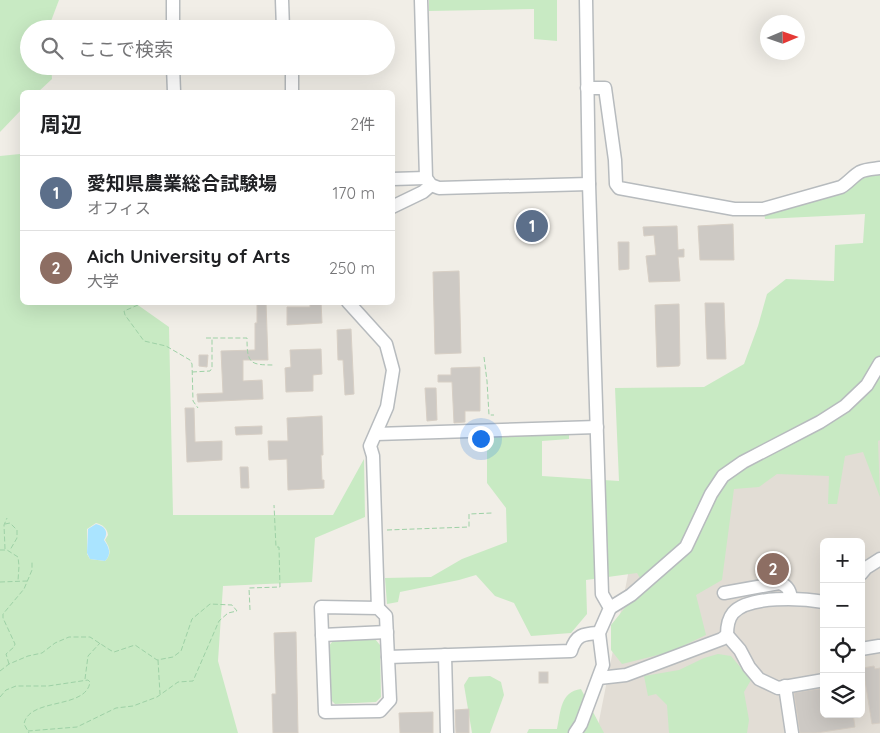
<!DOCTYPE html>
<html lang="ja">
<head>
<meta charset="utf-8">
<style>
  body { margin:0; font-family:Quicksand,"Noto Sans JP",sans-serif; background:#f2f2f2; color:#202124 }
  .controls { position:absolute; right:15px; bottom:15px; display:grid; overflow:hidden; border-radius:8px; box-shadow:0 5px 20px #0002 }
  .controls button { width:45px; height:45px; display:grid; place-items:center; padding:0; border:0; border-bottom:1px solid #e0e0e0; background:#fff; color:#202124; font:25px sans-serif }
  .compass { position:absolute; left:760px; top:15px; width:45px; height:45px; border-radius:50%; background:#fff; box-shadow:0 5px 20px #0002; rotate:88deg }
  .you { position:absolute; left:480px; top:438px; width:18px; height:18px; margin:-12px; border:4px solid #fff; border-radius:50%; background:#1a73e8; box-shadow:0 0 0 8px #1a73e833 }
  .badge { display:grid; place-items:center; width:32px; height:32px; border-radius:50%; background:#db2777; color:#fff; font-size:16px; font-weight:700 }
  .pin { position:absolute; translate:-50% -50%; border:2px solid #fff; box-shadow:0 1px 5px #0006 }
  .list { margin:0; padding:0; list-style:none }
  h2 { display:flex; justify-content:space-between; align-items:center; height:65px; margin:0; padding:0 20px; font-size:21px }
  h2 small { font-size:16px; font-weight:400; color:#757577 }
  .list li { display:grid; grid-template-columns:32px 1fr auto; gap:15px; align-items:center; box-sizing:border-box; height:75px; padding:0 20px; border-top:1px solid #e0e0e0 }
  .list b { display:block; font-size:19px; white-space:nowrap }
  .list p { margin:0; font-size:16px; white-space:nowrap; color:#757577 }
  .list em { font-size:16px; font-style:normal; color:#757577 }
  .icon { flex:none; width:28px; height:28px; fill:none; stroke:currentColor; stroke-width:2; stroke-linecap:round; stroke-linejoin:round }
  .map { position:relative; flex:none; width:880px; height:733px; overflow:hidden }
  .search { position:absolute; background:#fff; box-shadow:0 5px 20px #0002; left:20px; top:20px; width:375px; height:55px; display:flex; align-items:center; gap:12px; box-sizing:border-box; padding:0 18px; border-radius:28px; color:#757577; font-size:19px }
  .panel { position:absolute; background:#fff; box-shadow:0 5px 20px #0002; left:20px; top:90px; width:375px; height:215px; border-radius:8px }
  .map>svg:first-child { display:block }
  .education { fill:#e2ddd5; fill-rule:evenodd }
  .green { fill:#c8eac3; fill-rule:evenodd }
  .water { fill:#aae4ff }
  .building { fill:#cdc9c4; stroke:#d7cfc5 }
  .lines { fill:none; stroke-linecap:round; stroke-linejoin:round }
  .minor-casing { stroke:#b7bbbe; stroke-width:15 }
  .path { stroke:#9ed1a6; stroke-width:1; stroke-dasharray:5 2.5; stroke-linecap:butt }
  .minor { stroke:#fff; stroke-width:12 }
</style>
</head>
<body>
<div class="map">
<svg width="880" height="733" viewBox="0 0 880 733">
  <rect width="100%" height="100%" fill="#f1eee7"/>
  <path class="education" d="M880 379V733H601L597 731 641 509ZM824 542H861V714H824Z"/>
  <g class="green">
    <polygon points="0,0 59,0 48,29 29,29 29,66 51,66 52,79 38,92 22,92 22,109 0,132"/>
    <polygon points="429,0 557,0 557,41 534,39 534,9 429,11"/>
    <path d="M20 154 22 157V302L135 303 169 327 173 515H333L364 459 365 517 315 538 312 582 223 586 218 661 238 733H0V156ZM96 523C103 525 107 528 108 535L105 540C110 548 112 554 105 561L90 559 87 554V529Z"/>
    <polygon points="872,172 880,172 880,440 878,441 880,497 863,452 845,456 837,504 828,504 829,476 777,474 759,487 734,489 722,580 696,595 706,635 670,652 622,664 611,650 611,625 628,604 647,590 637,573 586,580 587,614 571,633 531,636 514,603 495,596 476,575 459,580 400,592 398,602 387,604 385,578 431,577 462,559 507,542 506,508 487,483 487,435 569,433 569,439 542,441 542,476 619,481 615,388 704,387 744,364 758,326 767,294 786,279 834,281 835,245 863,243 865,214 765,219 764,211"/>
    <polygon points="375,639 380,645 381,697 376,702 335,704 329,698 328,647 333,641"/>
    <polygon points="718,654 731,656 751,680 744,692 749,720 747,733 669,733 667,705 656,694 648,696 644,676 679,670 704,658"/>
    <polygon points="490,676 501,682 504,695 490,733 472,733 464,685 469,677"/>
    <path d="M581 689 604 733H527L529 729H557C561 711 560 692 581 689Z"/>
  </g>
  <path class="water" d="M96 524C105 526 109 532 104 540 109 547 112 554 105 561L90 559 87 553 88 529Z"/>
  <g class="building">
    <polygon points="733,224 734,260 700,260 698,226"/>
    <polygon points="677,226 678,250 684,249 684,257 678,257 680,281 649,282 646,256 656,255 654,235 644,236 643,227"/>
    <polygon points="618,242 629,242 629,269 619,270"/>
    <polygon points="459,271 461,353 435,354 433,272"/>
    <polygon points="257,302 266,302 268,360 243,360 243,381 262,380 263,399 198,402 197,394 223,393 221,351 255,350 255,323 257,323"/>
    <polygon points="310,302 321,302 322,323 287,325 287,307 310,307"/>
    <polygon points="705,303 724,303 726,359 707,359"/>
    <polygon points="679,304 680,364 679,366 657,367 655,305"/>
    <polygon points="351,329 354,394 345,395 343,360 338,360 337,330"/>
    <polygon points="321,349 322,374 313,375 313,391 286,392 285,368 291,367 290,350"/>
    <polygon points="199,355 208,355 207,367 199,366"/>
    <polygon points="480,367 480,411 465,411 465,422 454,423 452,382 438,382 438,375 451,375 451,368"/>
    <polygon points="425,388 436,388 437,420 427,421"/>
    <polygon points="185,408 194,408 195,442 222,441 222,460 187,462"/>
    <polygon points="322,416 323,455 321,455 322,480 324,480 324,488 288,490 287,459 269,460 268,441 288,441 287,418"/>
    <polygon points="262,426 262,434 236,435 235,427"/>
    <polygon points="240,467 248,467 249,488 241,488"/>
    <polygon points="296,632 298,733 273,733 272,694 276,694 274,633"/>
    <polygon points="874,666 875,669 880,668 880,723 872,724 863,668"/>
    <rect x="539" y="672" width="9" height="11"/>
    <polygon points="824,688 824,714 853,714 855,727 816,733 800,733 794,693"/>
    <polygon points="469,709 469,733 456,733 455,710"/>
    <polygon points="433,712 433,733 400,733 399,713"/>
  </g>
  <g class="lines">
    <g class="minor-casing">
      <g id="minor">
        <polyline points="173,0 173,29"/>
        <polyline points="282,0 283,29"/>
        <polyline points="421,0 426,178 431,185 439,188 589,184"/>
        <polyline points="173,66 174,92"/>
        <polyline points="292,66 292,92"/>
        <path d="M587 88H605L615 160 616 184 619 188 734 209H763L841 187C848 183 853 176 860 172 866 169 873 169 880 168"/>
        <polyline points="392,179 426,178"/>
        <polyline points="392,207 423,192 431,185"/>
        <polyline points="348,302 386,344 393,370 387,407 370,446 373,456 378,608 386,616 390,700 380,711 325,712 321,607 378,608"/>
        <polyline points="376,434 597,427"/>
        <polyline points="861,574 866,568 880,559"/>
        <path d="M724 593 779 583C787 585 790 590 791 598"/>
        <polyline points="610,608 631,595 686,547 711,494 723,476 743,462 820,422 845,406 867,385 880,363"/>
        <polyline points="322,635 387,632"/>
        <polyline points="727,635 740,650 749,667 759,679 778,688 824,680"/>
        <polyline points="861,649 879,646"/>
        <polyline points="445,655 447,733"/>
        <path d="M388 657 571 651C576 634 584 634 599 633"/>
        <path d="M599 678 626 675 722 639 727 635C727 628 728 619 733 613 749 595 802 598 824 602"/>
        <polyline points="785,686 792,733"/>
        <polyline points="575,733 581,724 603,665 599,633 610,608 602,594 589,184 586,0"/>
      </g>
    </g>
    <g class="path">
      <polyline points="145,302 124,311 125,315 144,341 166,346 190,360 192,364 193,401 198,408"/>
      <polyline points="206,338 212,338"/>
      <polyline points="484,357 487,381 489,415 494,415"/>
      <path d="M192 372 210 371 212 368V338H247C247 364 250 365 275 365"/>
      <polyline points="5,524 10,523 17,530 17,538 10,550"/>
      <polyline points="387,530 469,527 469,514 492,513"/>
      <polyline points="5,549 4,525 7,518"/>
      <polyline points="0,550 7,550 18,557 19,566 18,581"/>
      <polyline points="0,582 27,581"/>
      <polyline points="250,610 249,588 280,587 279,547 276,547 274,505"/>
      <polyline points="158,660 160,694"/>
      <polyline points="9,664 6,654 14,647 15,644 3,618 3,614 24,589 32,570 32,562"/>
      <polyline points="0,671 9,664 28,656 42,653 55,643 69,637 90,637 110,650 114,652 135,645 157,660 173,657 181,651 192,619 210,604 232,605 237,611 228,613 219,621 193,681 178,682 157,697 133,706 116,708 77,727 28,731"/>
      <polyline points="85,679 88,656 100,643"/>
      <path d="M0 697 6 690 16 686H48L88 680 90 682C86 710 29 697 24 724L29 733"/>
    </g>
    <use href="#minor" class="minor"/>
  </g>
</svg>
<div class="controls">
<button>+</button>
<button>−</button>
<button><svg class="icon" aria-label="locate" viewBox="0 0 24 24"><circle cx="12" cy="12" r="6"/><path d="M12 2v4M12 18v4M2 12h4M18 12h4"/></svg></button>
<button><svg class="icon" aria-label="layers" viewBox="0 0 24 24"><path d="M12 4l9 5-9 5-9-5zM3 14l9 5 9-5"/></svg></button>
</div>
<svg class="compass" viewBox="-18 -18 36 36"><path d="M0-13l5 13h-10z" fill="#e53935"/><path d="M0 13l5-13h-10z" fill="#757577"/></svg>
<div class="you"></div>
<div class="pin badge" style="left:532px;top:226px;background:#5c6f8a">1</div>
<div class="pin badge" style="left:773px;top:569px;background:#8d6e63">2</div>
<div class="search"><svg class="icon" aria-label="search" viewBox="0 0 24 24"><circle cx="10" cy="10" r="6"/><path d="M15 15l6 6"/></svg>ここで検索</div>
<section class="panel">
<h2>周辺<small>2件</small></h2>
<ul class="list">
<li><span class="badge" style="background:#5c6f8a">1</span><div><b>愛知県農業総合試験場</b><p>オフィス</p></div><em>170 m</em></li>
<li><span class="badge" style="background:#8d6e63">2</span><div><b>Aich University of Arts</b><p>大学</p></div><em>250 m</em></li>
</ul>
</section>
</div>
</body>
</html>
